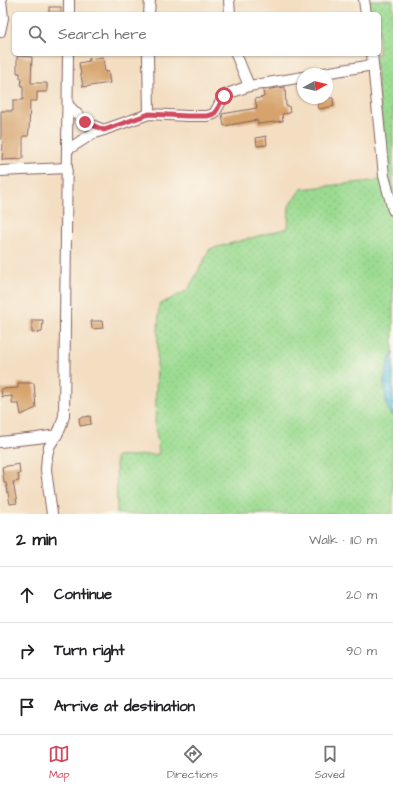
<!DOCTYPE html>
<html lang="en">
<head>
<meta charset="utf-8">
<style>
  body { margin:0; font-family:"Architects Daughter",sans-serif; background:#f6f6f6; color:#202124 }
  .compass { position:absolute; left:297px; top:68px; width:36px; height:36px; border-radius:50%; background:#fff; box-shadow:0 1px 3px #0004; rotate:82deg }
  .stop { position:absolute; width:12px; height:12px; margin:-9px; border:3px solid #d1495b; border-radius:50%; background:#fff }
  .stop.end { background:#d1495b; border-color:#fff; box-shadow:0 1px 4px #0008 }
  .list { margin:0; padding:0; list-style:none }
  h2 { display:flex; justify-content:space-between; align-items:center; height:52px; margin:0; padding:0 16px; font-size:17px }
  h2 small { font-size:13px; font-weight:400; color:#757577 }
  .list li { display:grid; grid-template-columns:26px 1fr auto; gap:12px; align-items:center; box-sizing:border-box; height:56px; padding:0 16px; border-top:1px solid #e0e0e0 }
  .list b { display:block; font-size:15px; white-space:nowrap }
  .list em { font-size:13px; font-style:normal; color:#757577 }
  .icon { flex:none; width:22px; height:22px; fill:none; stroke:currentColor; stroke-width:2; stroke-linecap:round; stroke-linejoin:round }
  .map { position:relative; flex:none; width:393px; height:514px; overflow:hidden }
  .search { position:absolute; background:#fff; box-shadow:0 1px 3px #0004; left:12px; right:12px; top:12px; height:44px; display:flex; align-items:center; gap:10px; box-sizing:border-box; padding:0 14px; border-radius:6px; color:#757577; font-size:15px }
  .sheet { height:220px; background:#fff }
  nav { display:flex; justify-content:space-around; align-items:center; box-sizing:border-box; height:56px; border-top:1px solid #e0e0e0; background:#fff; font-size:11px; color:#757577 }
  nav a { display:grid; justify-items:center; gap:2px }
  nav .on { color:#d1495b }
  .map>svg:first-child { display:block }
  .grass { fill:url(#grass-dots); stroke:#727d5e }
  .water { fill:url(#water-waves); stroke:#587288 }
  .building { fill:#d6a36c }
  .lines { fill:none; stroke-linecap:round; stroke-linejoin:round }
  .minor-casing { stroke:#856260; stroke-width:12 }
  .minor { stroke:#fff; stroke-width:10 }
  .route { stroke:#d1495b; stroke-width:5 }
</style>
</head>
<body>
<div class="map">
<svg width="393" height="514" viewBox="0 0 393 514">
  <defs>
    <pattern id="grass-dots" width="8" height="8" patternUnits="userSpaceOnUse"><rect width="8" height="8" fill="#9bdb91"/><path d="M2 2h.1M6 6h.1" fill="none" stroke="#87bc7d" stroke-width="1.8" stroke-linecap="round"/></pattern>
    <pattern id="water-waves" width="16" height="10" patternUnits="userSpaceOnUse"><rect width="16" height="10" fill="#67c5e5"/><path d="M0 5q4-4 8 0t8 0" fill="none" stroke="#579fba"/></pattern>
  </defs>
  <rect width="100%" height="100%" fill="#fbf7ec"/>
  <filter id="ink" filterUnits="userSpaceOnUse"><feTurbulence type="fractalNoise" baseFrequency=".025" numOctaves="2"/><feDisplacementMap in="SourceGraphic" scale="8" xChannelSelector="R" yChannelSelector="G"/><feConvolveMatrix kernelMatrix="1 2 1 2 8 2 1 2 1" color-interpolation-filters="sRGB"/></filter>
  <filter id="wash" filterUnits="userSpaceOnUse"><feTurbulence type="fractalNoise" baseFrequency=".012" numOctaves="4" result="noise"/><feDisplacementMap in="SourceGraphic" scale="16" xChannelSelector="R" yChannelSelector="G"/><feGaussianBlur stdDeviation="0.9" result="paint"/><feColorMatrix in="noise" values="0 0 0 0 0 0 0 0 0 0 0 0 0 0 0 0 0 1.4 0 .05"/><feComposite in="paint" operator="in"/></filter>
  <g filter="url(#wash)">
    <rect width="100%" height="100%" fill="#f3dec2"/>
    <polygon class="grass" points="368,0 393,0 393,514 117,514 116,457 159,454 155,423 159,305 188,290 210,249 288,228 289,206 301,189 388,179 374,54 379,54 379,14 370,14"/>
    <polygon class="water" points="393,352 393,417 386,404 384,379 391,354"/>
    <g id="blocks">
      <g class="building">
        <rect x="49" y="7" width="12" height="7"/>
        <polygon points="17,56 32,57 31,83 47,83 47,92 37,92 37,101 30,101 29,130 28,136 23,136 23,159 2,160 3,143 2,138 1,138 1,111 13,111 13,100 23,100 23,86 21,85 22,78 20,78 20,73 17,73"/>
        <polygon points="103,57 105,72 108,71 110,83 83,87 79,63 89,61 88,59"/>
        <polygon points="285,87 286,106 289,106 290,113 282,114 283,121 258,124 257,120 224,126 222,114 257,108 255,99 264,97 263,90"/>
        <polygon points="323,98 333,98 334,106 319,109 317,100 323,99"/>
        <polygon points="266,136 267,145 257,146 256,138"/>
        <polygon points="32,320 43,320 42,332 32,333"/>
        <polygon points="91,321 102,321 103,328 92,329"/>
        <polygon points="18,383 34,383 36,408 21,415 19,404 12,404 12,396 2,397 1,389 18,388"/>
        <polygon points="90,416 91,424 80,426 79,418"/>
        <polygon points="19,464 20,474 18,474 19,481 13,482 17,503 10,504 6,483 4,483 2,467"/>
      </g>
    </g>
  </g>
  <g filter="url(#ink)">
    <use href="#blocks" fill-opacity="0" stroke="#856260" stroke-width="1"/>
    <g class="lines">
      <g class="minor-casing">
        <g id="minor">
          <polyline points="229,0 230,14"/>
          <polyline points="364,0 366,14"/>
          <polyline points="69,14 69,0"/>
          <polyline points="149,14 150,0"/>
          <polyline points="0,32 3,18 1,0"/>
          <polyline points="148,54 149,114"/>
          <polyline points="236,54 249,86"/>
          <polyline points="372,54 384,176 393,210"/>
          <polyline points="318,74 373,65"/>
          <polyline points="68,105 85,122 104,130"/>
          <polyline points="67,150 92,134 149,114 187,116 207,116 214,114 224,96 227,94 249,86 303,77"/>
          <polyline points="0,171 67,168"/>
          <polyline points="0,442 37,438 57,435"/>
          <polyline points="52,514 46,470 47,456 49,447 60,429 64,416 68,54"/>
        </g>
      </g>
      <use href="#minor" class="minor"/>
    </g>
  </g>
  <g class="lines" filter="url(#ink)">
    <polyline class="route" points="85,122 104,130 149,114 187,116 207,116 214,114 218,108 224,96"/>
  </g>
</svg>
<svg class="compass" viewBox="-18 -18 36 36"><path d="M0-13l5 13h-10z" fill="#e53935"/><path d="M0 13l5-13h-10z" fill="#757577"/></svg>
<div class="stop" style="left:224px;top:96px"></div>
<div class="stop end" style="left:85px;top:122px"></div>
<div class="search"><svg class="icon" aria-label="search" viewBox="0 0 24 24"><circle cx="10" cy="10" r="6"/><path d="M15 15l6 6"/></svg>Search here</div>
</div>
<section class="sheet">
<h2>2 min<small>Walk · 110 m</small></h2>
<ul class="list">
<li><svg class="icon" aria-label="ahead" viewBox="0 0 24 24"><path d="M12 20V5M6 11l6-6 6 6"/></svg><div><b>Continue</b></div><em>20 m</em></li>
<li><svg class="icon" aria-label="right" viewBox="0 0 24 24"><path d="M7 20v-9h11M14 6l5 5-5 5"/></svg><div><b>Turn right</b></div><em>90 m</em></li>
<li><svg class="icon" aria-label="arrive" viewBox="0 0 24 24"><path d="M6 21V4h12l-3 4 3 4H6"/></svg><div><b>Arrive at destination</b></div></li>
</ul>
</section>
<nav>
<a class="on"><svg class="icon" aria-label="map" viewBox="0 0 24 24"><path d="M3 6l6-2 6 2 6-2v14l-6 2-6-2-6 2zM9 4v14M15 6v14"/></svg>Map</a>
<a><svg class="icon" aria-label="directions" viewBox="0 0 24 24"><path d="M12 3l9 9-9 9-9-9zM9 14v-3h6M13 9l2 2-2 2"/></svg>Directions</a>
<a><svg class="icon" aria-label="saved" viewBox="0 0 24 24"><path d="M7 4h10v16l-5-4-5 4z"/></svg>Saved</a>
</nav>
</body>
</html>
